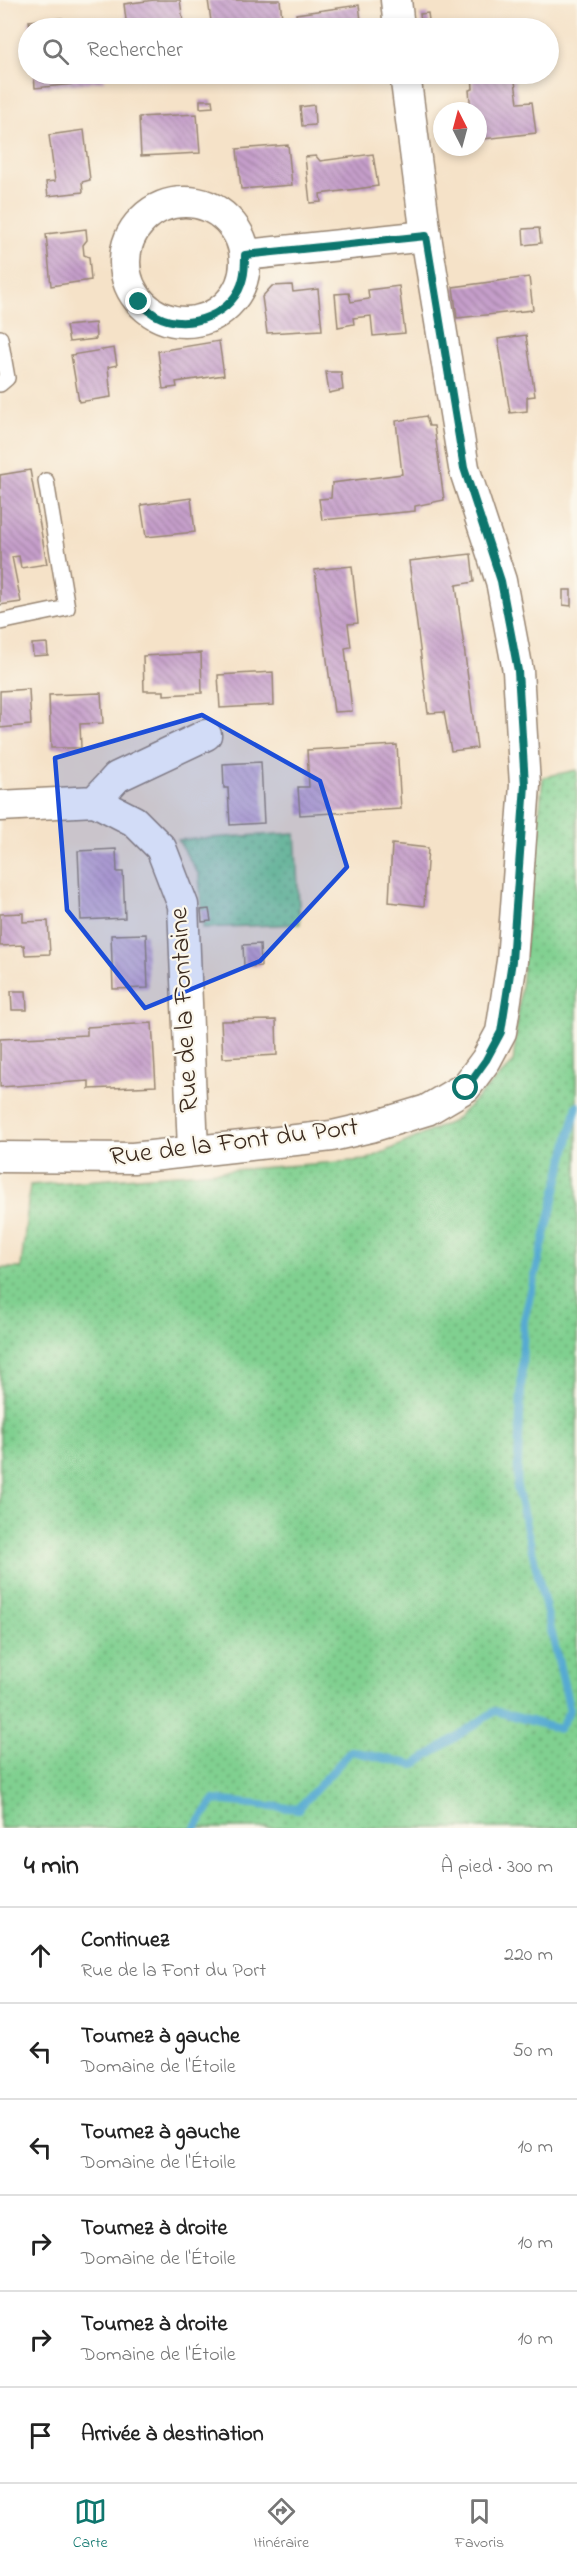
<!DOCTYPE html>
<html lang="fr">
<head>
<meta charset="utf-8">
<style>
  body { margin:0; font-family:"Indie Flower",sans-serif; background:#f2f2f2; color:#222 }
  .compass { position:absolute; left:433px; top:102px; width:54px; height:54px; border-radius:50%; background:#fff; box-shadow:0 3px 9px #0003; rotate:354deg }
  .stop { position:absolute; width:18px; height:18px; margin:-14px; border:4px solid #0f766e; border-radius:50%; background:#fff }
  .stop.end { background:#0f766e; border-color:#fff; box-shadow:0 2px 6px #0008 }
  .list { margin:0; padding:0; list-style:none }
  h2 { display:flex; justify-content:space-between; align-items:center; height:78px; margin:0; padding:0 24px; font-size:26px }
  h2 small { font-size:20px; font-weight:400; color:#767676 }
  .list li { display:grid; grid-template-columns:39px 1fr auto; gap:18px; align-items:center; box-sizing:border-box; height:96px; padding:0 24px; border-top:2px solid #e0e0e0 }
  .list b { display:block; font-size:22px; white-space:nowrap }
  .list p { margin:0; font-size:20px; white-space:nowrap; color:#767676 }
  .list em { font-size:20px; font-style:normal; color:#767676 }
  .icon { flex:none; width:33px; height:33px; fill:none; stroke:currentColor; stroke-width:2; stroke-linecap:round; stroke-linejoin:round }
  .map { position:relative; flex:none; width:577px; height:1828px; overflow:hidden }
  .search { position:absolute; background:#fff; box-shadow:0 3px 9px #0003; left:18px; right:18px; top:18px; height:66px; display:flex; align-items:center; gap:15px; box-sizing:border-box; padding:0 21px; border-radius:33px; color:#767676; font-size:22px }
  .sheet { height:654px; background:#fff }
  nav { display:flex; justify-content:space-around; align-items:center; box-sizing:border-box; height:84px; border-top:2px solid #e0e0e0; background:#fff; font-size:16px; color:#767676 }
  nav a { display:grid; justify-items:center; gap:3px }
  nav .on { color:#0f766e }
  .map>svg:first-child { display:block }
  .grass { fill:url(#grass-dots); stroke:#5e7d57; stroke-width:1.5 }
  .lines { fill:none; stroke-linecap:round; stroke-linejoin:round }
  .stream { stroke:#57aad2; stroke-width:8 }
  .building { fill:url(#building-back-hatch) }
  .service-casing { stroke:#988673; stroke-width:18 }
  .minor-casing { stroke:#988673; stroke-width:33 }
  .service { stroke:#fff; stroke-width:15 }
  .minor { stroke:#fff; stroke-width:30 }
  .route { stroke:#0f766e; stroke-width:8 }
  .marked { fill:#1d4ed8; fill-opacity:0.2; stroke:#1d4ed8; stroke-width:4.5; stroke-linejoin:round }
  .labels { text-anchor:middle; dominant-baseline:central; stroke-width:4.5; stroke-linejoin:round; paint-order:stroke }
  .street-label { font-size:27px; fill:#3b2a1e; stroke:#fbf7ec }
</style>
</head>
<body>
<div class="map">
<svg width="577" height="1828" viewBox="0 0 577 1828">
  <defs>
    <pattern id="grass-dots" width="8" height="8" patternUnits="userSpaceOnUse" patternTransform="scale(1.5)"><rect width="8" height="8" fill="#80d090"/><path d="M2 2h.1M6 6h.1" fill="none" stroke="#6aa975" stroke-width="1.8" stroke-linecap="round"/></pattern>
    <pattern id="building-back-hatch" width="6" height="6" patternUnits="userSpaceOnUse" patternTransform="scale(1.5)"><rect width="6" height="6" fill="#c59eca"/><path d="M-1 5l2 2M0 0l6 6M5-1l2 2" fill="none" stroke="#a181a3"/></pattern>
  </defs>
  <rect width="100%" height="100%" fill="#fbf7ec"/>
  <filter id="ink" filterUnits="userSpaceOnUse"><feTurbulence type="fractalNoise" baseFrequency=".0167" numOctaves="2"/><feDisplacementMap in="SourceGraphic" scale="12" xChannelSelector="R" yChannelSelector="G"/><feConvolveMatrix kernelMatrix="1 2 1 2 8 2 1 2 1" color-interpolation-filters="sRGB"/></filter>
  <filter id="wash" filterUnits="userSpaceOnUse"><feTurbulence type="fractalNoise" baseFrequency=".008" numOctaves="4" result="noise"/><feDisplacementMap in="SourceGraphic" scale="24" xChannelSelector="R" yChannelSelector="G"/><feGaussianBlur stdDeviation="1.35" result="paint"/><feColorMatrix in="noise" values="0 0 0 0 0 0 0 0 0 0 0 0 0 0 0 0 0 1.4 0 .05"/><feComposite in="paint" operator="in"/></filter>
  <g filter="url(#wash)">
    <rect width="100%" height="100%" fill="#f5e2c8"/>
    <g class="grass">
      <polygon points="577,770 577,1828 0,1828 0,1268 21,1268 30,1185 366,1160 453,1121 513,1063 543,777"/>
      <polygon points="295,833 300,924 203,928 199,875 178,840"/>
    </g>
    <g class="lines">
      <polyline class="stream" points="195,1828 214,1800 298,1809 351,1751 414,1765 495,1711 559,1729 570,1710 517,1487 524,1320 577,1106"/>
    </g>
    <g id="blocks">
      <g class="building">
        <polygon points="154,0 180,0 184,28 127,28 124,4"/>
        <polygon points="208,0 280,0 282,18 212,28"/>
        <polygon points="359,5 362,28 298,28 296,14"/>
        <polygon points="428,13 430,28 422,28 420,14"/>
        <polygon points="62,18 63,28 30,28 29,21"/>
        <polygon points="34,74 103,74 104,81 35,88"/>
        <polygon points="472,74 514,74 518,103 532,102 536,133 483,139 482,134 478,134 478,111 471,111 469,90 473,89"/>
        <polygon points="200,100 212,100 213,107 200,108"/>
        <polygon points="314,105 315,125 302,126 300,107"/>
        <polygon points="197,114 200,153 141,156 139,117"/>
        <polygon points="84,130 90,180 82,182 83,192 48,196 46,182 55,181 49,135"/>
        <polygon points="288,145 292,185 241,189 237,149"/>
        <polygon points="373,154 378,186 320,194 321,202 310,203 305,157 316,156 320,161"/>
        <polygon points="539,228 541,243 524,245 523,229"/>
        <polygon points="86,229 87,240 83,245 84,255 89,257 91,280 51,286 46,234"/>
        <polygon points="529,277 533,310 457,318 453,287"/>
        <polygon points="292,285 293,292 318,289 322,330 267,333 262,297 272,286"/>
        <polygon points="399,286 405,333 373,336 371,316 353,318 354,324 338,327 335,294 349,293 351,302 369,299 368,290"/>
        <polygon points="95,323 96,339 69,342 66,326"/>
        <polygon points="526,335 535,396 527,397 527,411 510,413 498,339"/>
        <polygon points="219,341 224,375 176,382 177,387 163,389 158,351"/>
        <polygon points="114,348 117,365 108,367 111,397 79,402 71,355"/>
        <polygon points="326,372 341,372 343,390 329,393"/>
        <polygon points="426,416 429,426 434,426 444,500 415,506 415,511 322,520 319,499 331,498 332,483 402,474 396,421"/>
        <polygon points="30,470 47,564 21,568 19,556 12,557 21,602 0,605 0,475"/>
        <polygon points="191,498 195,532 146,537 141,505"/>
        <polygon points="471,554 474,582 456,585 477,748 451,751 444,712 428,713 409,561"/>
        <polygon points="352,566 358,623 348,624 351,647 345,648 352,711 334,712 315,570"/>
        <polygon points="563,590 571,590 571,606 563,605"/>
        <polygon points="47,643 48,655 33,656 32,644"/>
        <polygon points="201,653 202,693 164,695 164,691 144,691 143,656"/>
        <polygon points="273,672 274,705 220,708 218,675"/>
        <polygon points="29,689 31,725 0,728 0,691"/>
        <polygon points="101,693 103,723 80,724 81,748 51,748 49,695"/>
        <polygon points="397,745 401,809 300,815 298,787 309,787 307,750"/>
        <polygon points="261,762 264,823 230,825 228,788 224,788 223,764"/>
        <polygon points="392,844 428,848 424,906 389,902"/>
        <polygon points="116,849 117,872 123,872 125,918 81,920 78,851"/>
        <polygon points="209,909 211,921 202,922 201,910"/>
        <polygon points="23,913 23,922 48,921 50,954 25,955 24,945 0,946 0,914"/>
        <polygon points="146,934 148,988 113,989 111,935"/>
        <polygon points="260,944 261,966 244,967 243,945"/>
        <polygon points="11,991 26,991 27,1010 12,1010"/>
        <polygon points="276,1020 277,1055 223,1058 221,1021"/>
        <polygon points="152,1023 156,1086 89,1089 89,1081 0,1087 0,1039 87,1035 87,1027"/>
      </g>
    </g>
  </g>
  <g filter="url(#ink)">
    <use href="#blocks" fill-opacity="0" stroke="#988673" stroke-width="1.5"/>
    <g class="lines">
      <g class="service-casing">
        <g id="service">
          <polyline points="0,338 7,378 0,384"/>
          <polyline points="0,622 67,608 46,481"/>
        </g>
      </g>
      <g class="minor-casing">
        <g id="minor">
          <polyline points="396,0 399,28"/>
          <circle cx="185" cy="262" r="60"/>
          <polyline points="245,255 426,236"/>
          <polyline points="95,801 134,821 161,848 183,905 193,1150"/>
          <polyline points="0,806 95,801 117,777 206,735"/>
          <polyline points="0,1157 133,1158 332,1136 371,1127 427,1110 466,1087 486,1060 501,1032 512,961 525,785 518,671 501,581 464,468 426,236 405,74"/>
        </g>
      </g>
      <use href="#service" class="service"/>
      <use href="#minor" class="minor"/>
    </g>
  </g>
  <g class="lines" filter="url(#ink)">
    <path class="route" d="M139 302C145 307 151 313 157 316 188 333 236 313 243 278 245 271 245 263 245 255L426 236 464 468 501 581 518 671 525 785 512 961 501 1032 486 1060 466 1088"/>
  </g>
  <path class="marked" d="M202 715 320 781 347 867 260 961 145 1008 67 910 55 758Z"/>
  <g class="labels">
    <g class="street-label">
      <text transform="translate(185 1010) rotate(-93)">Rue de la Fontaine</text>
      <text transform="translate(234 1143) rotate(-7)">Rue de la Font du Port</text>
    </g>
  </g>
</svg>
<svg class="compass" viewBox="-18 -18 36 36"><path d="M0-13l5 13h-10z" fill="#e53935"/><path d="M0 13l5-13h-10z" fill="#767676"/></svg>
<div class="stop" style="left:466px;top:1088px"></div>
<div class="stop end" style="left:139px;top:302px"></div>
<div class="search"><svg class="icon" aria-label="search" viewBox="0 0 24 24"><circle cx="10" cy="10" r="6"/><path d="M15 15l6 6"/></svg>Rechercher</div>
</div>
<section class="sheet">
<h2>4 min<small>À pied · 300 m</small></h2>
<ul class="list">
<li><svg class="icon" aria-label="ahead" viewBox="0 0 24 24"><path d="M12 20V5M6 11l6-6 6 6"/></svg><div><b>Continuez</b><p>Rue de la Font du Port</p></div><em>220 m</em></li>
<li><svg class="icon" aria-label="left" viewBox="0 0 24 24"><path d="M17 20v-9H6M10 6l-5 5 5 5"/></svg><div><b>Tournez à gauche</b><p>Domaine de l'Étoile</p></div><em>50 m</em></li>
<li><svg class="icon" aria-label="left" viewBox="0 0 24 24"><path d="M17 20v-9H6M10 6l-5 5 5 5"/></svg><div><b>Tournez à gauche</b><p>Domaine de l'Étoile</p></div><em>10 m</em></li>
<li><svg class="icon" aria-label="right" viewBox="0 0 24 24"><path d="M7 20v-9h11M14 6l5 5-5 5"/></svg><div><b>Tournez à droite</b><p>Domaine de l'Étoile</p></div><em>10 m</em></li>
<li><svg class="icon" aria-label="right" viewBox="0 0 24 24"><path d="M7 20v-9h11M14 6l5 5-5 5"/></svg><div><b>Tournez à droite</b><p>Domaine de l'Étoile</p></div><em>10 m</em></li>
<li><svg class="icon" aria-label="arrive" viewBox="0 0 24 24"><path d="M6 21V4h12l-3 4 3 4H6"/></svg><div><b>Arrivée à destination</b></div></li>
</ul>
</section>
<nav>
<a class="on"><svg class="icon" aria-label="map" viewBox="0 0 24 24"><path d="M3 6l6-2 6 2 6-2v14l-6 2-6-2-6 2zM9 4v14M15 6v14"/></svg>Carte</a>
<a><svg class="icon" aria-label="directions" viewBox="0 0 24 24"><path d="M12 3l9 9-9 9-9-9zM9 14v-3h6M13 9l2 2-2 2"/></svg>Itinéraire</a>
<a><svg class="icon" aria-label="saved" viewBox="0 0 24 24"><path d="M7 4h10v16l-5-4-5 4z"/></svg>Favoris</a>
</nav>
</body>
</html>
